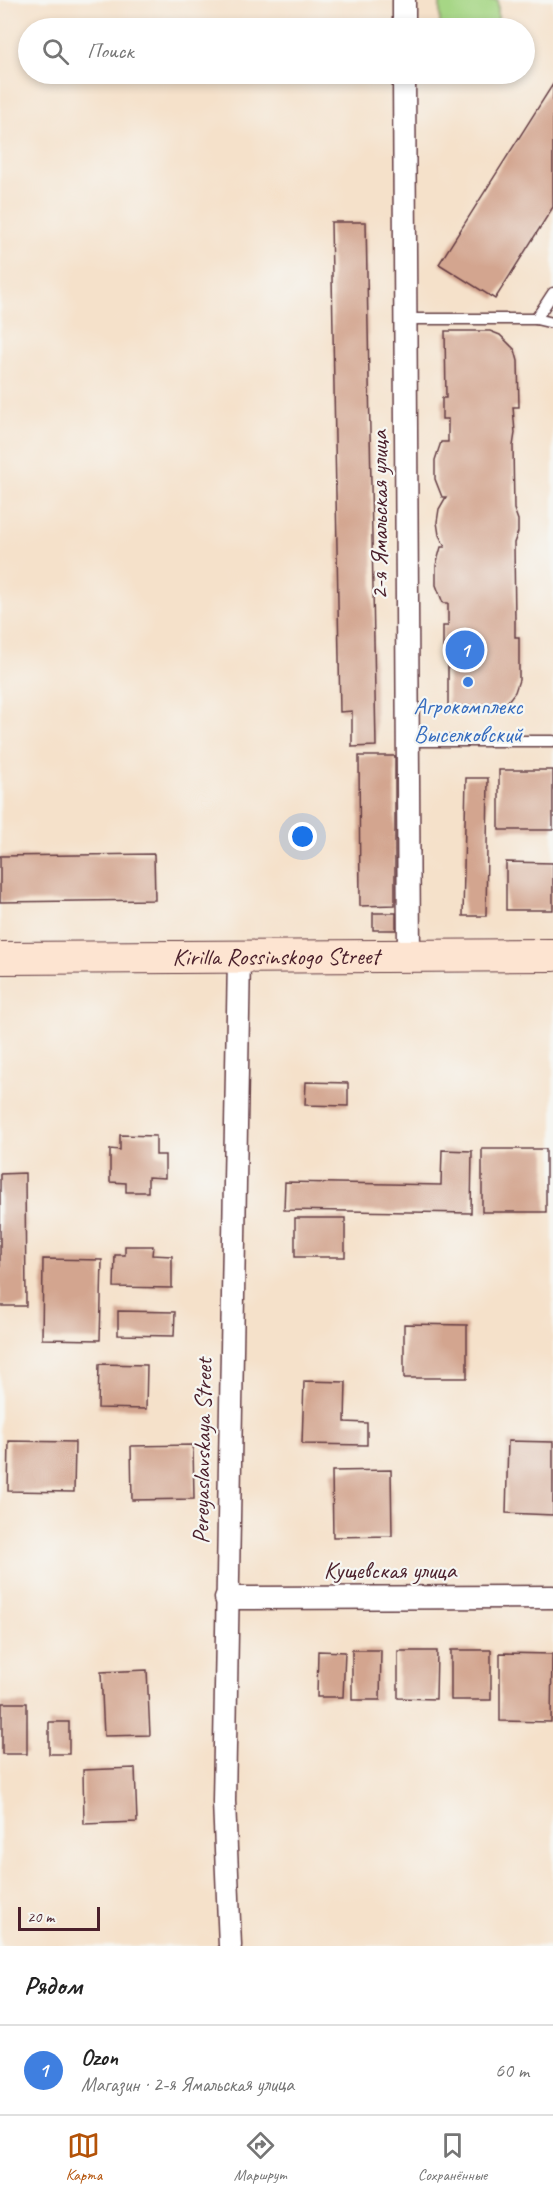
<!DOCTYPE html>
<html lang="ru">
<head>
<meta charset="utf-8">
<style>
  body { margin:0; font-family:Caveat,sans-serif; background:#f2f2f2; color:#222 }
  .scale { position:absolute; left:18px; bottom:15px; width:82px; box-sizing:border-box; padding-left:6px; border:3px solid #4a1f2b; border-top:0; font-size:16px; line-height:21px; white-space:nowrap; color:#4a1f2b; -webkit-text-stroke:4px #f6f6f2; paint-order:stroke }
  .you { position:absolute; left:303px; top:837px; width:21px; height:21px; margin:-15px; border:4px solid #fff; border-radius:50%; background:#1a73e8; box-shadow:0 0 0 9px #1a73e833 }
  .badge { display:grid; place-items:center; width:39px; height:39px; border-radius:50%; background:#b45309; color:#fff; font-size:20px; font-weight:700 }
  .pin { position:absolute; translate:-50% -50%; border:3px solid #fff; box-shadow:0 2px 6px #0006 }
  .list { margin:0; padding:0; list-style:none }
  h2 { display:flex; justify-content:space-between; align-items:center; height:78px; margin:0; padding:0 24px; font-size:26px }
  h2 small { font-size:20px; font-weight:400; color:#767676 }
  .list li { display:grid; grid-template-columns:39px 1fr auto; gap:18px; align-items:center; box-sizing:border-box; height:90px; padding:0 24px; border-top:2px solid #e0e0e0 }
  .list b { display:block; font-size:22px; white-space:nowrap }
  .list p { margin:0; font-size:20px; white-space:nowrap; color:#767676 }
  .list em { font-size:20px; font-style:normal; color:#767676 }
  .icon { flex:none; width:33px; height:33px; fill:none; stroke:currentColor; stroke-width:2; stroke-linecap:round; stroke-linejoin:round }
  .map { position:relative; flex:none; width:553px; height:1946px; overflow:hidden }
  .search { position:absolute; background:#fff; box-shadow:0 3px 9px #0003; left:18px; right:18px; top:18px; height:66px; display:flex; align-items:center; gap:15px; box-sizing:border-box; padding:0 21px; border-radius:33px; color:#767676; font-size:22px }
  .sheet { height:168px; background:#fff }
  nav { display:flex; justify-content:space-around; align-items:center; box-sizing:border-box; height:84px; border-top:2px solid #e0e0e0; background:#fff; font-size:16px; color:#767676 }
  nav a { display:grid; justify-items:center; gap:3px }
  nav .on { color:#b45309 }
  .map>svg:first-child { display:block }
  .green { fill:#a6d685; stroke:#787a58; stroke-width:1.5 }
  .building { fill:#d3a58f }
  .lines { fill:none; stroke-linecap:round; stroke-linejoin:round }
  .service-casing { stroke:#643c43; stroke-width:13 }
  .minor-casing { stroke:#643c43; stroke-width:25 }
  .secondary-casing { stroke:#643c43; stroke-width:34 }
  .service { stroke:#fff; stroke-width:10 }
  .minor { stroke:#fff; stroke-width:22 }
  .secondary { stroke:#fde4d1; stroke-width:32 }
  .shop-dot { fill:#3f7fe0; stroke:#f6f6f2; stroke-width:2 }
  .labels { text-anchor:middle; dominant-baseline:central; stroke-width:4.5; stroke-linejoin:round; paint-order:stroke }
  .street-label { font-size:24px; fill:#4a1f2b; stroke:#f6f6f2 }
  .shop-label { font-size:24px; fill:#366cbe; stroke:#f6f6f2 }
</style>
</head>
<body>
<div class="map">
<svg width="553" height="1946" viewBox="0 0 553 1946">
  <rect width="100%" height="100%" fill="#f6f6f2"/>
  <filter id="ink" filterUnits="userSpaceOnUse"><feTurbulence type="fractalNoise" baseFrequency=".0167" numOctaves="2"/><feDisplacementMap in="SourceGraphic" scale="12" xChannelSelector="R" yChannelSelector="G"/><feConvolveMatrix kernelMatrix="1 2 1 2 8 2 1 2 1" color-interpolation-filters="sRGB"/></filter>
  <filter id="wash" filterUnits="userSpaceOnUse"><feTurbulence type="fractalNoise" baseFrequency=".008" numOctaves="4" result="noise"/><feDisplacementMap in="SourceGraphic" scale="24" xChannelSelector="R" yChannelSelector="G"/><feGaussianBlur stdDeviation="1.35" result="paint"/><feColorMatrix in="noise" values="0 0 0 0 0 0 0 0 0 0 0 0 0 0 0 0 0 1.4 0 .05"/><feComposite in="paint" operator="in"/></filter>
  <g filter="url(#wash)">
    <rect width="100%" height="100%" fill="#f5e1ca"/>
    <rect class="green" x="440" y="0" width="58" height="28"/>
    <g id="blocks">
      <g class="building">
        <polygon points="553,84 553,207 495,299 439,264"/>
        <polygon points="331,222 366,222 376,746 352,747 352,711 340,712"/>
        <polygon points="445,331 490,331 500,335 515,350 518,361 519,407 513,407 515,433 513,446 514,509 518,520 518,532 514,543 515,623 515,637 519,637 519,680 515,692 508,701 498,708 487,711 448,711 448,648 443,648 443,626 448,626 448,603 443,603 436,585 436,565 441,547 445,547 439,535 437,522 439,509 446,497 442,497 435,479 435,460 441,442 448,442 448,419 442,419 442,398 446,398"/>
        <polygon points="359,756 395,756 395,905 360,906"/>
        <rect x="499" y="770" width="54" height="60"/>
        <polygon points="466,778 488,778 486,916 463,916"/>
        <polygon points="154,854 155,900 0,902 0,856"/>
        <polygon points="506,862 553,863 553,910 506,910"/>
        <rect x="373" y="913" width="23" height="17"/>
        <polygon points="306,1082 348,1083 348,1106 305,1105"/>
        <polygon points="120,1135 156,1136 156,1155 165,1155 165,1178 148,1177 148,1192 126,1192 126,1183 110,1182 110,1149 120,1150"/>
        <rect x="482" y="1149" width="64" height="63"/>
        <polygon points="442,1150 472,1151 471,1213 284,1210 285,1182 441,1185"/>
        <polygon points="25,1173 26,1306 0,1306 0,1174"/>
        <rect x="295" y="1218" width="50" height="39"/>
        <polygon points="125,1246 153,1246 152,1255 172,1256 172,1288 114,1287 115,1255 125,1255"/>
        <polygon points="43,1259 102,1260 100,1340 42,1339"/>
        <polygon points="118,1311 175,1312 174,1336 118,1335"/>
        <polygon points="404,1324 467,1325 467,1378 404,1378"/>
        <polygon points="99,1364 147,1365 146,1409 98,1408"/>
        <polygon points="304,1381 346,1382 345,1422 367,1423 367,1445 302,1444"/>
        <polygon points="9,1441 75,1442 74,1492 8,1491"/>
        <polygon points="508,1441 553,1442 553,1515 506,1513"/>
        <polygon points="193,1445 194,1499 132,1500 131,1446"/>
        <polygon points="391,1470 392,1536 333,1537 332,1471"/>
        <polygon points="352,1650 381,1650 380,1700 352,1700"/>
        <rect x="451" y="1650" width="40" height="50"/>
        <polygon points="318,1651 345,1652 343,1697 317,1697"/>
        <polygon points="398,1651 437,1651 436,1699 398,1698"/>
        <polygon points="500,1653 552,1654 551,1722 500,1721"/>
        <polygon points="147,1670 150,1735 104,1736 101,1672"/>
        <rect x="2" y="1703" width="25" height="51"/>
        <rect x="49" y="1722" width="20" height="32"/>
        <polygon points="135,1768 137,1822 84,1824 83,1770"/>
      </g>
    </g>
  </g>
  <g filter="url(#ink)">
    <use href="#blocks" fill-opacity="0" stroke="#643c43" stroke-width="1.5"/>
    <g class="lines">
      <g class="service-casing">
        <g id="service">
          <polyline points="406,319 536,319 553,323"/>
          <polyline points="536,319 553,293"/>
          <polyline points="408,741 553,741"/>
        </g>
      </g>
      <g class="minor-casing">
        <g id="minor">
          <polyline points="404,0 404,28"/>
          <polyline points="404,74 409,956"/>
          <polyline points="226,1598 553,1597"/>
          <polyline points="230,1946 224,1801 239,957"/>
        </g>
      </g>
      <g class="secondary-casing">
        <g id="secondary">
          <path id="s1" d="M0 958 553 955"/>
        </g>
      </g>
      <use href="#service" class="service"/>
      <use href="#minor" class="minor"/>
      <use href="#secondary" class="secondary"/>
    </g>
  </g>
  <circle class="shop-dot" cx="468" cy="682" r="6"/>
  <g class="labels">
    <g class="street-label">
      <text transform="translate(379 515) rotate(-90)">2-я Ямальская улица</text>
      <text stroke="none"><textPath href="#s1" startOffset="276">Kirilla Rossinskogo Street</textPath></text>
      <text transform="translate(202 1451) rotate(-89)">Pereyaslavskaya Street</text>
      <text x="390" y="1570">Кущевская улица</text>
    </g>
    <g class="shop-label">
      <text x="468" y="706">Агрокомплекс<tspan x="468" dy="28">Выселковский</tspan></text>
    </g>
  </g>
</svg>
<div class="scale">20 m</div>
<div class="you"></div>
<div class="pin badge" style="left:465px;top:650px;background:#3f7fe0">1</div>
<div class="search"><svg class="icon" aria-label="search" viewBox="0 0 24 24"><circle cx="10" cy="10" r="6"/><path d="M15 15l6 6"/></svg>Поиск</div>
</div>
<section class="sheet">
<h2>Рядом<small></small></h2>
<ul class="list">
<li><span class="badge" style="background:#3f7fe0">1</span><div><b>Ozon</b><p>Магазин · 2-я Ямальская улица</p></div><em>60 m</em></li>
</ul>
</section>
<nav>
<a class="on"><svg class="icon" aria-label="map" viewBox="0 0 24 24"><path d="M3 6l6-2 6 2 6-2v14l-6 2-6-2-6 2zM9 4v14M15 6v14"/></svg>Карта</a>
<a><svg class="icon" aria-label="directions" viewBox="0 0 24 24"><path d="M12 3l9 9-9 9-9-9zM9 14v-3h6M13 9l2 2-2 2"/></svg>Маршрут</a>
<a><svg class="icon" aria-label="saved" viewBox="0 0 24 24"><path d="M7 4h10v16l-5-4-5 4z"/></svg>Сохранённые</a>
</nav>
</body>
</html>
